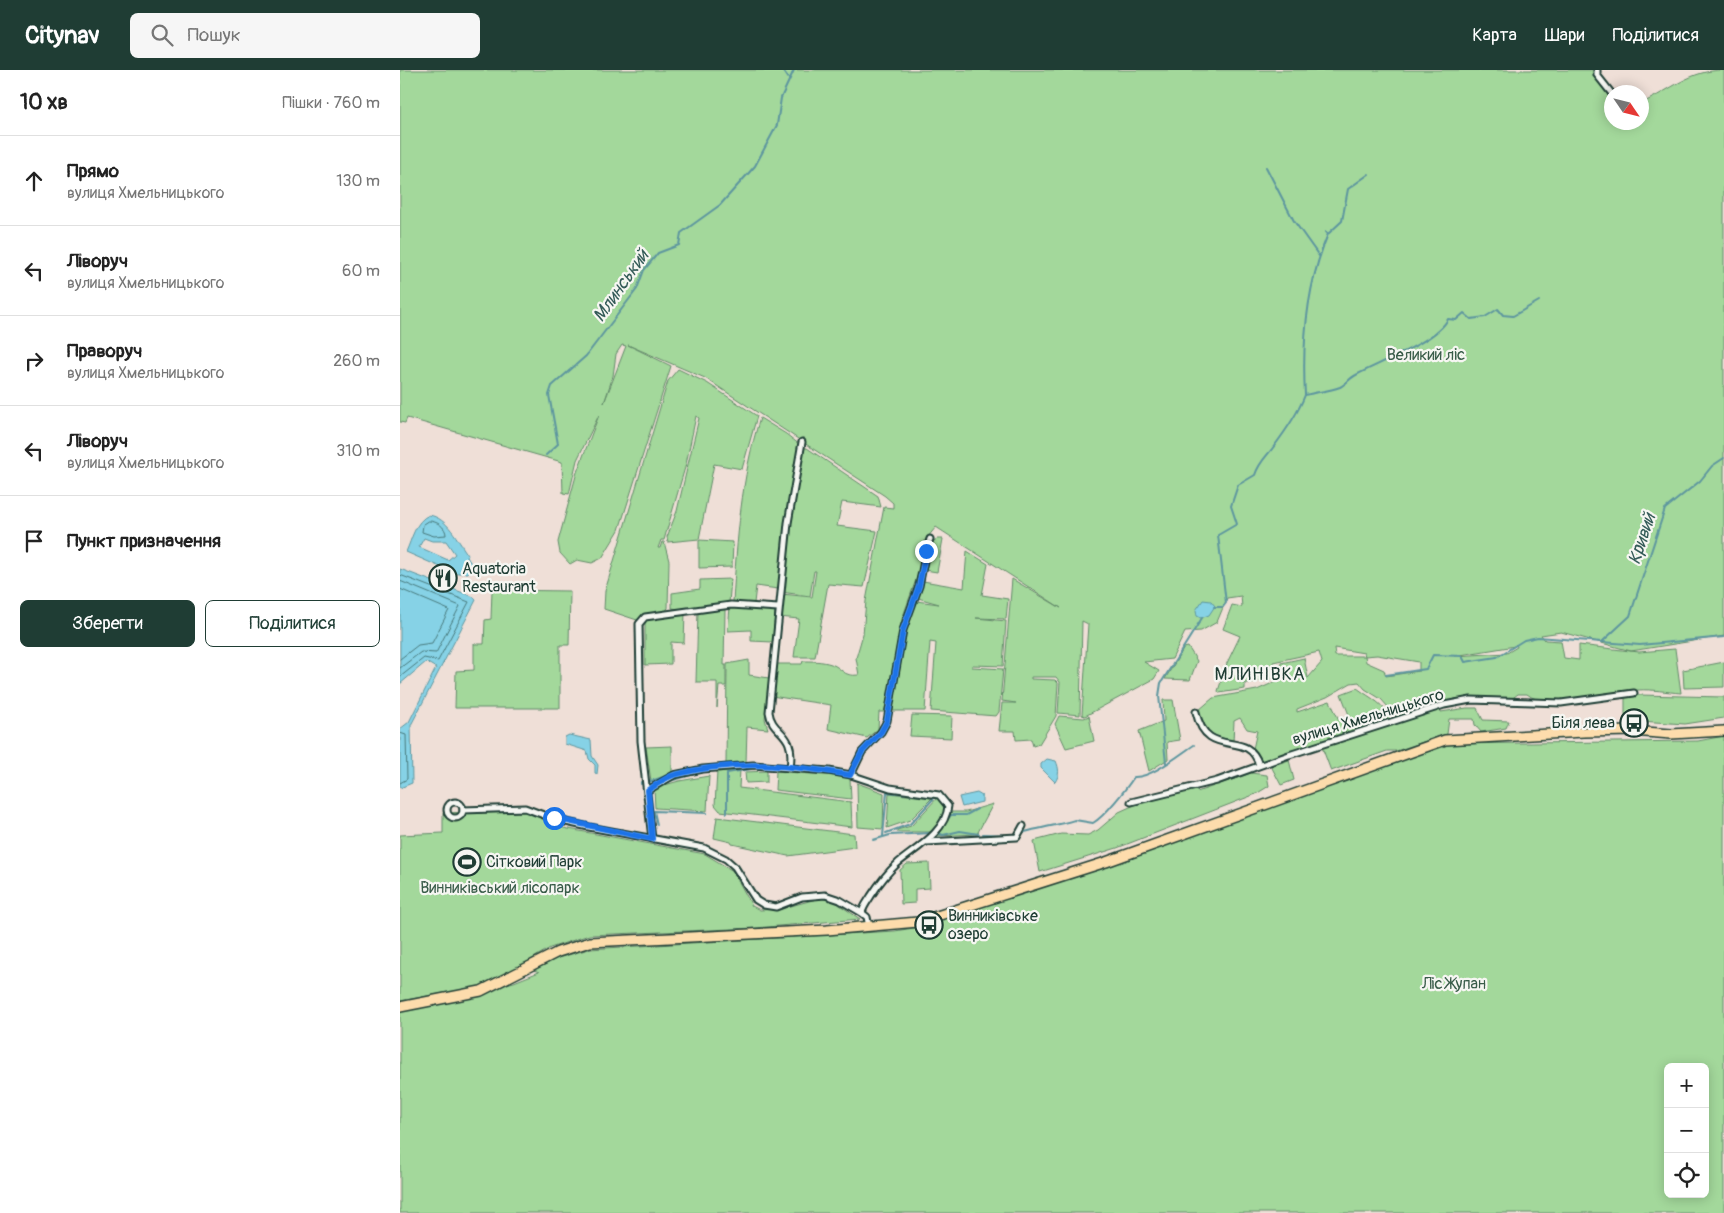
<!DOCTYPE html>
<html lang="uk">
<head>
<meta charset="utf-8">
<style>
  body { margin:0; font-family:Pangolin,sans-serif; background:#f6f6f6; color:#222 }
  .controls { position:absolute; right:15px; bottom:15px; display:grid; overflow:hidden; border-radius:8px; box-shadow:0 2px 12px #0003 }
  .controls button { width:45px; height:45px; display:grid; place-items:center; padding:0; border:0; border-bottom:1px solid #e0e0e0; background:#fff; color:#222; font:25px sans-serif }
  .compass { position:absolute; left:1204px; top:15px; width:45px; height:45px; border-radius:50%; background:#fff; box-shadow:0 2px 12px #0003; rotate:125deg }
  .stop { position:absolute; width:15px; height:15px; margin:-11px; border:4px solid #1a73e8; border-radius:50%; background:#fff }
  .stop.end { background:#1a73e8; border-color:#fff; box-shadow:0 1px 5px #0008 }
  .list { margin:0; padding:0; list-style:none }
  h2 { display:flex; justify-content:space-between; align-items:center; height:65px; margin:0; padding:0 20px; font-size:21px }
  h2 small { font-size:16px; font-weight:400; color:#767676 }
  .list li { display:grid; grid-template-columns:32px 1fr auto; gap:15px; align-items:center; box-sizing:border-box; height:90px; padding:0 20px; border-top:1px solid #e0e0e0 }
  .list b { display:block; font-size:19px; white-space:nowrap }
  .list p { margin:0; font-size:16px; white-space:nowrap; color:#767676 }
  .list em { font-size:16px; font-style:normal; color:#767676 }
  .actions { display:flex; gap:10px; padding:15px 20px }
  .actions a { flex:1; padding:11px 0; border:1px solid #1f3d34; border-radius:8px; text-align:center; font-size:18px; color:#1f3d34 }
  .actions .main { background:#1f3d34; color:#fff }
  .icon { flex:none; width:28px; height:28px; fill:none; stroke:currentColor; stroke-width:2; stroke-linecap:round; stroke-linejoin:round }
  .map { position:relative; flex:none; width:1324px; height:1143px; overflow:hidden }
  header { display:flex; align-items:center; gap:30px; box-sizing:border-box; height:70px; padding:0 25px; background:#1f3d34; color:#fff }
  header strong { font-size:24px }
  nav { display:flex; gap:28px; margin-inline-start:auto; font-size:18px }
  .search { width:350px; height:45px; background:#f6f6f6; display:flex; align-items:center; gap:12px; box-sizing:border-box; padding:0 18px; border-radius:8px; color:#767676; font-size:19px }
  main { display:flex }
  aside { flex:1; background:#fff }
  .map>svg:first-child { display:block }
  .green { fill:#a3d89b; stroke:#618a68; fill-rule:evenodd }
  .water { fill:#86d2e6; stroke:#5d969f; fill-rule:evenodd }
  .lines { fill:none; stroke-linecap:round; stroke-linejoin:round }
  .shore { stroke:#48797b; stroke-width:1 }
  .stream { stroke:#5d969f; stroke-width:2 }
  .minor-casing { stroke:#1f3d34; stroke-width:9 }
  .primary-casing { stroke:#1f3d34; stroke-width:12 }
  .minor { stroke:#f6f6f2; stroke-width:5 }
  .primary { stroke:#fddcac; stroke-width:9 }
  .route { stroke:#1a73e8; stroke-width:6 }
  .labels { text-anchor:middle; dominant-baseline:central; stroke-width:4.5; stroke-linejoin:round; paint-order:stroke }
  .park-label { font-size:16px; fill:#395c49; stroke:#f6f6f2 }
  .poi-label { font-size:16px; fill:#1f3d34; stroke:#f6f6f2; text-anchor:start }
  .street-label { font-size:16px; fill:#1f3d34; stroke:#f6f6f2 }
  .water-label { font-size:18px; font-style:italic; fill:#345b58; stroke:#f6f6f2 }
  .neighbourhood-label { font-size:18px; letter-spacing:1px; fill:#1f3d34; stroke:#f6f6f2 }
</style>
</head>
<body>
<header>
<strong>Citynav</strong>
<div class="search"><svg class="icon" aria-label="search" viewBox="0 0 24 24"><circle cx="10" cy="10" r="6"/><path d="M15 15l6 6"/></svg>Пошук</div>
<nav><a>Карта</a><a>Шари</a><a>Поділитися</a></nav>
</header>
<main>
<aside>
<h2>10 хв<small>Пішки · 760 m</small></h2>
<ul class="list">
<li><svg class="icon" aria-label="ahead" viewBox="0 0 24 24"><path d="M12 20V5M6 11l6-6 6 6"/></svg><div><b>Прямо</b><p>вулиця Хмельницького</p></div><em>130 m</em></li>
<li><svg class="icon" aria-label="left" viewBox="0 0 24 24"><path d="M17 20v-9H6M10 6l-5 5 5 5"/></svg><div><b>Ліворуч</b><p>вулиця Хмельницького</p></div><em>60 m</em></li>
<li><svg class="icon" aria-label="right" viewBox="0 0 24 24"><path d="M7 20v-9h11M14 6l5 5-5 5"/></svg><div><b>Праворуч</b><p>вулиця Хмельницького</p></div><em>260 m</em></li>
<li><svg class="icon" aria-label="left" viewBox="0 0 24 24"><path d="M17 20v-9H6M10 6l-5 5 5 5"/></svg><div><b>Ліворуч</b><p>вулиця Хмельницького</p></div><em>310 m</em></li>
<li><svg class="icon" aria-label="arrive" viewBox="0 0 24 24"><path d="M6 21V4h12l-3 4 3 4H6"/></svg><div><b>Пункт призначення</b></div></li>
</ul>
<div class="actions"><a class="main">Зберегти</a><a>Поділитися</a></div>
</aside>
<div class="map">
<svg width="1324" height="1143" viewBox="0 0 1324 1143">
  <rect width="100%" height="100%" fill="#efdfd7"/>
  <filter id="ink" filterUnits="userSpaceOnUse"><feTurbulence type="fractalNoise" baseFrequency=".02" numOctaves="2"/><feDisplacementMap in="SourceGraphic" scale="10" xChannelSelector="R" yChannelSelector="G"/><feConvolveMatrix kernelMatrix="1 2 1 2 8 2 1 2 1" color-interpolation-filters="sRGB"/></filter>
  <g filter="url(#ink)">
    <g class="green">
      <path d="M0 0H1198L1199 4 1212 22V52H1242V33C1271 20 1290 0 1324 0V566L1231 581 1161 562 1141 565 1145 570 1161 571 1164 588 1179 590V575L1239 582 1275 579 1281 623C1267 622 1252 619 1238 620 1211 623 1148 642 1127 624H1118L1110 630 1055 629V632L1020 640 1000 647 996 646 981 629 965 619 959 612 951 613 927 627 897 639V642L930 631 939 650H951L941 624 957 618C970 628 986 634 991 651L860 691 853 679 857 661 847 659 840 648 834 651 833 672C814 666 800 662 799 640L813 628 857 620 877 611 881 593 904 588 908 608 922 592 919 582 873 592 876 600 872 609 848 613H845V619L819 623 818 621 827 593 840 566 823 559 832 535 842 537 841 526 827 528 817 552 801 561 785 562 772 589 744 592 759 601 754 609 685 646 682 645 688 554 682 551 680 645 658 643 660 612 656 607H631V609L655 610 658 613 656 646 639 674 633 676 631 669 616 670 615 661H599L602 633H616L602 631 612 509 661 538 536 457 527 468 519 501 502 549 487 630 484 642H479L478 659 467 668 428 659 431 635 371 626 374 594H402L403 591C412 591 422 591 431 594 443 598 442 607 459 605L456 588 463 564 466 531 484 437 493 438V433L485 426 305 308 228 275 271 296 219 460 202 488 192 493 177 490 170 494 160 483 158 472 177 402 199 345 177 390 169 424 163 423 162 392 7 348 5 353 0 352ZM222 275 226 276 204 333 213 306 216 284ZM1116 574 1117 577 1107 583 1054 586 1115 576ZM934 578 964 583 965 586H935ZM977 585 1019 592V601L986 606 984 600 966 592 965 586Z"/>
      <polygon points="278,299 307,313 357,346 342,399 314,394 299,469 268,472 267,467 277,441 299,348 296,346 286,394 264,470 261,470 258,478 260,478 262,472 264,472 269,491 268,538 264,543 243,545 237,550 204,539 205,521 268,311"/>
      <path d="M360 348 386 364 400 375 378 519 356 516 354 533 333 532C337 469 341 408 360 348Z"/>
      <polygon points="404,378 407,378 478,426 481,437 442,432 437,456 477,461 464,517 428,514 415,587 394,587 399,549 379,547 381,524 412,527 416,501 414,501 410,526 381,522 394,419"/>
      <polygon points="537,469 543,469 537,502 525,500 532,472"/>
      <polygon points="299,470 333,472 332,497 299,498"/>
      <polygon points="567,481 588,494 582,525 608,529 606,549 576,548 606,551 603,596 572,595 572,597 603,599 599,642 596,646 531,641 536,573 530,572 525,641 493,641 501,577 513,534 516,531 539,534 518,528 523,511 564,518"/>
      <polygon points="331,509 329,533 279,539 272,538 272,523 300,519 300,510"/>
      <polygon points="92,520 170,521 169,575 160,575 160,638 55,638 56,601 74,600 74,574 84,574 85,550 91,549"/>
      <polygon points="330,537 375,540 373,572 351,571 351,560 328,561"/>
      <polygon points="322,538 325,540 324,595 326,595 326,616 319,616 317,638 317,612 296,612 298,541"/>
      <polygon points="285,543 284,573 271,572 271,594 245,595 245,549"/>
      <polygon points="788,577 797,591 790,610 765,609 784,578"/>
      <polygon points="349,590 349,605 369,608 365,649 368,659 347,657 346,693 326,694 327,594"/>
      <polygon points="1324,592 1324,617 1284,618 1283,600"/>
      <polygon points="1239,625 1324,627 1324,648 1285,654 1225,650 1225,627"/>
      <polygon points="763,630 773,630 780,670 767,672 768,689 749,701 739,661 764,651"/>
      <polygon points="1067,638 1077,638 1083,650 1109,651 1106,658 1081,662 1075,655 1074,649 1049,649 1047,664 996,681 987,681 931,701 922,677 1040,639 1041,642"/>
      <polygon points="512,645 552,646 551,668 510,666"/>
      <polygon points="659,646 684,648 689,646 694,671 666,678 655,654"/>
      <path d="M1324 666V1143H0V941L114 912 139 902 134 900 158 888 189 879 495 861 532 855 545 848 707 797 1046 674 1298 671ZM1268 997H1305V1124H1268Z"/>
      <polygon points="272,676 272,704 251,711 246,677"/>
      <polygon points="889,690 894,710 881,715 871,696"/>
      <polygon points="340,700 339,718 451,732 452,757 320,741 315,735 317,702"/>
      <polygon points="367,701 367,712 346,713 345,702"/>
      <polygon points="376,701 446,707 450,709 451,729 375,720"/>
      <polygon points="851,703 867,705 869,716 856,724 717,778 640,802 634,771 661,764 688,765 698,760 719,742 730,737 758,727 798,718 797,722"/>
      <polygon points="309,706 307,741 255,738 254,718 279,711"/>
      <polygon points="457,713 484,723 483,759 458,757"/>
      <polygon points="489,723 532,728 510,750 487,758"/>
      <polygon points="538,727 546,741 533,762 497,762 497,760 511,756"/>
      <polygon points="593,734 577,764 537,766 550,742 566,742"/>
      <polygon points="124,740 163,758 305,784 333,801 352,836 360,840 380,839 420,828 434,831 460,849 355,858 189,865 150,878 89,915 0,931 0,765 43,763 43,743"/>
      <polygon points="317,747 454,764 455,777 388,786 332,774 331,772 314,768"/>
      <polygon points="529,793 530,818 515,819 515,833 501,834 500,800 507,794"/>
    </g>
    <g class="water">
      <path d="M29 445C48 448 57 470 68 485L67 487 72 495 68 503H54L6 482C12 469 15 451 29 445ZM24 468 32 471H46L55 484 48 490 19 477Z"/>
      <polygon points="0,499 74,527 76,530 11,655 12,713 0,718 0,659 9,652 36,598 26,592 0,614"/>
      <polygon points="803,530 811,531 815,536 809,545 801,548 797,546 796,540"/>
      <polygon points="169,665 191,670 192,686 198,695 197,704 195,703 195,695 189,689 187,681 165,674 165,667"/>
      <path d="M647 689 656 691C659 698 660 705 655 712L641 698V694Z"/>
      <polygon points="577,723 582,726 582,732 562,737 559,727"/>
    </g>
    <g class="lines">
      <g class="shore">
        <path d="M29 451C37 451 46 457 46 465L34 466 22 462 23 455Z"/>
        <polyline points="0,505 69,532 38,591 24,588 0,607"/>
        <polyline points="0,511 60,536 36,583 21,582 0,598"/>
        <polyline points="0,519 49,540 32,573 18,575 0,589"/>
        <polyline points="0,663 6,665 7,709 0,713"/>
      </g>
      <g class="stream">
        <polyline points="383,0 389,9"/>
        <polyline points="866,97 894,151 919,186"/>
        <polyline points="928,164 942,151 948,119 969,104"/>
        <path d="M905 325C902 271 907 214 928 164L926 162"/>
        <polyline points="146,385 158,374 149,325 152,316 186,286 237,219 244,200 258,183 279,175 281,163 320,135 355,96 377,55 381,28 394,0"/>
        <path d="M814 537H823L826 533 818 465 837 454 831 436 838 415 855 405C859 393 865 388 872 379 885 362 898 343 905 325 916 322 929 321 940 317 946 314 950 308 956 305 978 293 1037 271 1048 249L1056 250 1064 243 1071 249 1085 247 1098 239 1103 245 1113 246 1139 231"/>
        <polyline points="1203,571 1230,546 1265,439 1300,411 1312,396 1324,388"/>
        <polyline points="986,605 1026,599 1033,585 1062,586 1065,592 1097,587 1124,570 1138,567 1240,575 1324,567"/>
        <polyline points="766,693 759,626 761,613 802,548"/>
        <polyline points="241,712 241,714"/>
        <polyline points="248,712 269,705"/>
        <polyline points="266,712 298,703"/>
        <polyline points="327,743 327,703 357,698"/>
        <polyline points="546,751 551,745 566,745 577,739"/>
        <polyline points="257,755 254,741 307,743"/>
        <polyline points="486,763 510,754 535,727"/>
        <polyline points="538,763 543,765 560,761 579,764"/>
        <path d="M621 763C631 760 671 752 675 750L693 753C705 746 726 719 734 707 751 708 779 685 794 675"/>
        <polyline points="583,764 614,765"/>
        <polyline points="483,766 487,722 528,726"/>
        <polyline points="473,770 490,765 532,763"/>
      </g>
      <g class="minor-casing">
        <g id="minor">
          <polyline points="1197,0 1197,5 1212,24"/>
          <path d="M796 642C807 692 848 657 859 695"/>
          <path d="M390 697C396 660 372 665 369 642L388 453 402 372"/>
          <polyline points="451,705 462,682 481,662 487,651 503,560 519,516 526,481 530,469"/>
          <path d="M248 720 274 705 303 699 353 695 429 701 451 705 490 718 539 725 548 736C546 762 516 778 498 793 488 802 478 815 471 826 468 831 463 837 462 843"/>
          <polyline points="731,732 817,711 889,685 1044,635 1071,630 1161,633 1234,623"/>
          <circle cx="55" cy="740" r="8"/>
          <polyline points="63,740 125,738 157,750 189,757 304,778 326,789 335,797 356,830 364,835 376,837 402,827 425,825 440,830 462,843 467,847 469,857"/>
          <polyline points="252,769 241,671 239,554 245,547 331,535 378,538"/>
          <polyline points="527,772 617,767 623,756"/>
        </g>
      </g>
      <g class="primary-casing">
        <polyline id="primary" points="0,937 81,921 158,882 190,872 427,860 518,852 706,792 1045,670 1184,662 1233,661 1271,664 1324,661"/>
      </g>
      <use href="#minor" class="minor"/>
      <use href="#primary" class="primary"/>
    </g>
  </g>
  <g class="lines" filter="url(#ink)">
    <path class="route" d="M154 748 252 769 248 720C257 715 264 708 274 705 331 689 394 695 450 705L462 682 481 662 487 651 503 560 519 516 526 481"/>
  </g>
  <defs>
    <g id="restaurant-ring" transform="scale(1.4375)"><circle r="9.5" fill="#f6f6f2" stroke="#1f3d34" stroke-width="1.5"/><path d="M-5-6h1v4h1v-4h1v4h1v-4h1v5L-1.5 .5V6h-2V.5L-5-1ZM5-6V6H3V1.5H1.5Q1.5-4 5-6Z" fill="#1f3d34"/></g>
    <g id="bus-ring" transform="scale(1.4375)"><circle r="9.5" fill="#f6f6f2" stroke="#1f3d34" stroke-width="1.5"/><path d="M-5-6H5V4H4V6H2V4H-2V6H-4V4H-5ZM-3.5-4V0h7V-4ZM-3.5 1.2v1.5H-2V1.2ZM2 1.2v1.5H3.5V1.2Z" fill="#1f3d34"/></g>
    <g id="stadium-ring" transform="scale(1.4375)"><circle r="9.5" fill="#f6f6f2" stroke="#1f3d34" stroke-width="1.5"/><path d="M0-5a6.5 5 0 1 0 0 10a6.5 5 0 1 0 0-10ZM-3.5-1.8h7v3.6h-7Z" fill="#1f3d34"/></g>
  </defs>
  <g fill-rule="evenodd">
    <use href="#restaurant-ring" x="43" y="508"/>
    <use href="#bus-ring" x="1234" y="653"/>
    <use href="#stadium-ring" x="67" y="792"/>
    <use href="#bus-ring" x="529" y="855"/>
  </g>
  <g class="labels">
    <g class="park-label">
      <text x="1026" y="285">Великий ліс</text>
      <text x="100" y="818">Винниківський лісопарк</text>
      <text x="1054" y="914">Ліс Жупан</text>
    </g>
    <g class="poi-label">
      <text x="62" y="499">Aquatoria<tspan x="62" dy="18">Restaurant</tspan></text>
      <text x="1215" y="653" text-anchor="end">Бiля лева</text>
      <text x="86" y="792">Сітковий Парк</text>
      <text x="548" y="846">Винниківське<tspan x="548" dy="18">озеро</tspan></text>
    </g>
    <g class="street-label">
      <text transform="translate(968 647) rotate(-17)">вулиця Хмельницького</text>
    </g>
    <g class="water-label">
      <text transform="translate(221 216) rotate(-55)">Млинський</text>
      <text transform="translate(1242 469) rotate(-72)">Кривий</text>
    </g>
    <g class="neighbourhood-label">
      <text x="860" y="604">МЛИНІВКА</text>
    </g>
  </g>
</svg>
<div class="controls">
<button>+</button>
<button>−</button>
<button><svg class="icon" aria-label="locate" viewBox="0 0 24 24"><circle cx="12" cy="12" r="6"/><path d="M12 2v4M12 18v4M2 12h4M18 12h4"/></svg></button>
</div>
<svg class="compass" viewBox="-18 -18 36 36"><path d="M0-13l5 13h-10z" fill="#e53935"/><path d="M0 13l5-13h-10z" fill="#767676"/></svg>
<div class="stop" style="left:154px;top:748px"></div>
<div class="stop end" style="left:526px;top:481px"></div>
</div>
</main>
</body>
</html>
